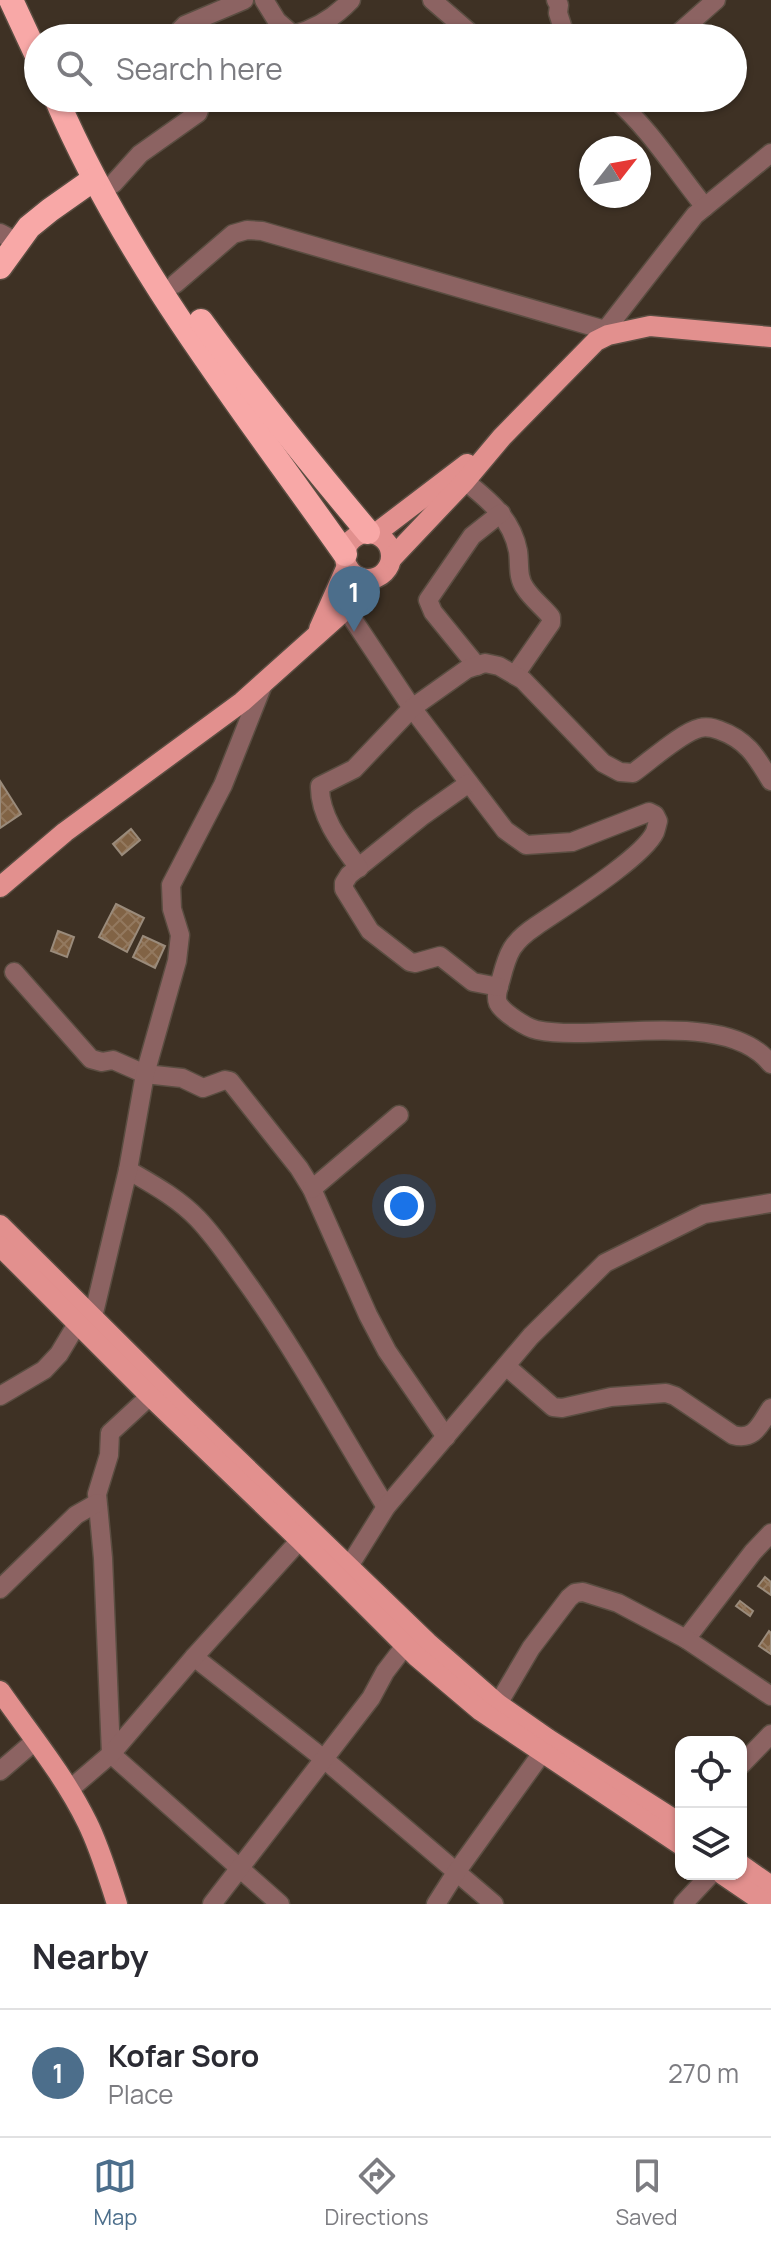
<!DOCTYPE html>
<html lang="en">
<head>
<meta charset="utf-8">
<style>
  body { margin:0; font-family:Manrope,sans-serif; background:#f7f7f7; color:#2b2b33 }
  .controls { position:absolute; right:24px; bottom:24px; display:grid; overflow:hidden; border-radius:16px; box-shadow:0 2px 6px #0004 }
  .controls button { width:72px; height:72px; display:grid; place-items:center; padding:0; border:0; border-bottom:2px solid #e1e1e2; background:#fff; color:#2b2b33; font:40px sans-serif }
  .compass { position:absolute; left:579px; top:136px; width:72px; height:72px; border-radius:50%; background:#fff; box-shadow:0 2px 6px #0004; rotate:59deg }
  .you { position:absolute; left:404px; top:1206px; width:28px; height:28px; margin:-20px; border:6px solid #fff; border-radius:50%; background:#1a73e8; box-shadow:0 0 0 12px #1a73e833 }
  .badge { display:grid; place-items:center; width:52px; height:52px; border-radius:50%; background:#4c6e8b; color:#fff; font-size:26px; font-weight:700 }
  .pin { position:absolute; translate:-50% -66px; filter:drop-shadow(0 2px 4px #0008) }
  .pin::after { content:''; position:absolute; top:42px; width:28px; height:24px; background:inherit; clip-path:polygon(0 0,100% 0,50% 100%) }
  .list { margin:0; padding:0; list-style:none }
  h2 { display:flex; justify-content:space-between; align-items:center; height:104px; margin:0; padding:0 32px; font-size:34px }
  h2 small { font-size:26px; font-weight:400; color:#7c7c81 }
  .list li { display:grid; grid-template-columns:52px 1fr auto; gap:24px; align-items:center; box-sizing:border-box; height:128px; padding:0 32px; border-top:2px solid #e1e1e2 }
  .list b { display:block; font-size:30px; white-space:nowrap }
  .list p { margin:0; font-size:26px; white-space:nowrap; color:#7c7c81 }
  .list em { font-size:26px; font-style:normal; color:#7c7c81 }
  .icon { flex:none; width:44px; height:44px; fill:none; stroke:currentColor; stroke-width:2; stroke-linecap:round; stroke-linejoin:round }
  .map { position:relative; flex:none; width:771px; height:1904px; overflow:hidden }
  .search { position:absolute; background:#fff; box-shadow:0 2px 6px #0004; left:24px; right:24px; top:24px; height:88px; display:flex; align-items:center; gap:20px; box-sizing:border-box; padding:0 28px; border-radius:44px; color:#7c7c81; font-size:30px }
  .sheet { height:232px; background:#fff }
  nav { display:flex; justify-content:space-around; align-items:center; box-sizing:border-box; height:112px; border-top:2px solid #e1e1e2; background:#fff; font-size:22px; color:#7c7c81 }
  nav a { display:grid; justify-items:center; gap:4px }
  nav .on { color:#4c6e8b }
  .map>svg:first-child { display:block }
  .building { fill:url(#building-cross-hatch); stroke:#9a8b7b; stroke-width:2 }
  .lines { fill:none; stroke-linecap:round; stroke-linejoin:round }
  .minor-casing { stroke:#5a4d41; stroke-width:21 }
  .major-casing { stroke:#5a4d41; stroke-width:23 }
  .highway-casing { stroke:#5a4d41; stroke-width:27 }
  .minor { stroke:#8c6362; stroke-width:18 }
  .major { stroke:#e2908e; stroke-width:20 }
  .highway { stroke:#f8a8a7; stroke-width:24 }
</style>
</head>
<body>
<div class="map">
<svg width="771" height="1904" viewBox="0 0 771 1904">
  <defs>
    <pattern id="building-cross-hatch" width="8" height="8" patternUnits="userSpaceOnUse" patternTransform="scale(2)"><rect width="8" height="8" fill="#816345"/><path d="M0 0l8 8M0 8l8-8" fill="none" stroke="#93795f"/></pattern>
  </defs>
  <rect width="100%" height="100%" fill="#3e3124"/>
  <g class="building">
    <polygon points="0,781 21,814 0,828"/>
    <polygon points="131,829 140,840 122,855 113,844"/>
    <polygon points="116,904 144,918 127,952 99,937"/>
    <polygon points="58,931 74,937 67,957 51,951"/>
    <polygon points="143,936 165,946 155,968 133,957"/>
    <polygon points="765,1577 771,1582 771,1595 758,1586"/>
    <polygon points="740,1601 753,1611 750,1616 736,1606"/>
    <polygon points="769,1631 771,1633 771,1654 759,1646"/>
  </g>
  <g class="lines">
    <g class="minor-casing">
      <g id="minor">
        <path d="M264 0 277 21 293 35C315 29 335 17 351 0"/>
        <polyline points="432,0 476,38"/>
        <polyline points="556,0 559,5 558,13 566,38"/>
        <polyline points="178,38 180,30 185,25 244,0"/>
        <polyline points="673,38 716,0"/>
        <path d="M614 98C650 129 675 170 705 207"/>
        <polyline points="113,184 140,154 198,113 200,107 198,98"/>
        <polyline points="0,233 17,242"/>
        <polyline points="175,284 233,234 247,230 262,231 605,330"/>
        <polyline points="600,337 695,215 771,153"/>
        <path d="M465 481C489 500 512 519 518 551 520 564 517 577 525 588 532 599 543 607 551 617V623L515 675"/>
        <path d="M346 609 412 708 505 830 526 845 572 842 649 812 655 815 658 821C657 825 656 829 655 832 643 858 562 908 536 926 512 942 508 952 501 979 499 986 495 996 498 1003 503 1013 527 1028 537 1030 601 1043 726 1007 771 1064"/>
        <polyline points="477,666 433,612 428,600 472,536 501,513"/>
        <polyline points="469,783 421,817 349,875 344,883 344,889 370,931 410,962 415,963 440,956 473,982 499,987"/>
        <path d="M359 868C342 845 319 816 320 786L354 769 412 708 467 669 485 663 499 666 523 680 603 763 620 772 633 773C650 761 682 732 700 728 707 726 713 728 719 730 747 740 756 756 771 781"/>
        <polyline points="14,972 91,1059 102,1062 113,1060 145,1074 182,1078 203,1088 225,1080 230,1081 299,1168 312,1189 368,1315 387,1351 446,1437"/>
        <path d="M128 1170C152 1184 178 1198 198 1219 217 1239 234 1265 250 1287 300 1358 341 1434 386 1507"/>
        <polyline points="312,1189 399,1115"/>
        <polyline points="93,1317 128,1170 145,1074 177,961 180,935 172,909 171,885 223,785 264,682"/>
        <path d="M506 1366 553 1407 562 1408 611 1397 666 1393 675 1396 733 1435C755 1441 760 1424 771 1408"/>
        <polyline points="0,1396 44,1370 59,1354 77,1324"/>
        <polyline points="150,1396 110,1433 109,1455 97,1494 103,1558 111,1754 280,1904"/>
        <polyline points="348,1568 386,1507 531,1336 605,1263 704,1214 771,1203"/>
        <polyline points="0,1589 76,1515 97,1503"/>
        <polyline points="686,1639 753,1552 771,1533"/>
        <polyline points="194,1657 324,1759 494,1904"/>
        <polyline points="498,1704 531,1648 569,1598 575,1593 583,1592 618,1603 686,1639 771,1696"/>
        <polyline points="741,1765 771,1734"/>
        <polyline points="0,1771 35,1741"/>
        <polyline points="69,1790 111,1754 194,1657 300,1540"/>
        <polyline points="212,1904 371,1698 385,1672 414,1634"/>
        <polyline points="436,1904 457,1871 542,1753"/>
        <polyline points="683,1904 711,1874"/>
      </g>
    </g>
    <g class="major-casing">
      <g id="major">
        <circle cx="368" cy="556" r="23"/>
        <polyline points="375,534 467,464"/>
        <polyline points="392,558 465,481 502,437 596,341 608,335 650,326 771,337"/>
        <polyline points="319,629 347,566"/>
        <polyline points="0,887 65,832 242,702 346,609 371,579"/>
        <polyline points="0,1225 179,1403 428,1643 498,1704 548,1739 681,1824"/>
        <polyline points="0,1246 150,1396 300,1540 416,1656 481,1711 681,1845"/>
        <path d="M0 1691C30 1734 64 1775 87 1822 100 1848 108 1876 117 1904"/>
        <polyline points="741,1865 771,1886"/>
        <polyline points="722,1874 766,1904"/>
      </g>
    </g>
    <g class="highway-casing">
      <g id="highway">
        <polyline points="11,0 38,58"/>
        <path d="M56 98C127 264 242 408 345 554"/>
        <polyline points="0,267 29,227 50,210 94,179"/>
        <path d="M201 321C254 394 310 463 368 532"/>
      </g>
    </g>
    <use href="#minor" class="minor"/>
    <use href="#major" class="major"/>
    <use href="#highway" class="highway"/>
  </g>
</svg>
<div class="controls">
<button><svg class="icon" aria-label="locate" viewBox="0 0 24 24"><circle cx="12" cy="12" r="6"/><path d="M12 2v4M12 18v4M2 12h4M18 12h4"/></svg></button>
<button><svg class="icon" aria-label="layers" viewBox="0 0 24 24"><path d="M12 4l9 5-9 5-9-5zM3 14l9 5 9-5"/></svg></button>
</div>
<svg class="compass" viewBox="-18 -18 36 36"><path d="M0-13l5 13h-10z" fill="#e53935"/><path d="M0 13l5-13h-10z" fill="#7c7c81"/></svg>
<div class="you"></div>
<div class="pin badge" style="left:354px;top:632px">1</div>
<div class="search"><svg class="icon" aria-label="search" viewBox="0 0 24 24"><circle cx="10" cy="10" r="6"/><path d="M15 15l6 6"/></svg>Search here</div>
</div>
<section class="sheet">
<h2>Nearby<small></small></h2>
<ul class="list">
<li><span class="badge">1</span><div><b>Kofar Soro</b><p>Place</p></div><em>270 m</em></li>
</ul>
</section>
<nav>
<a class="on"><svg class="icon" aria-label="map" viewBox="0 0 24 24"><path d="M3 6l6-2 6 2 6-2v14l-6 2-6-2-6 2zM9 4v14M15 6v14"/></svg>Map</a>
<a><svg class="icon" aria-label="directions" viewBox="0 0 24 24"><path d="M12 3l9 9-9 9-9-9zM9 14v-3h6M13 9l2 2-2 2"/></svg>Directions</a>
<a><svg class="icon" aria-label="saved" viewBox="0 0 24 24"><path d="M7 4h10v16l-5-4-5 4z"/></svg>Saved</a>
</nav>
</body>
</html>
